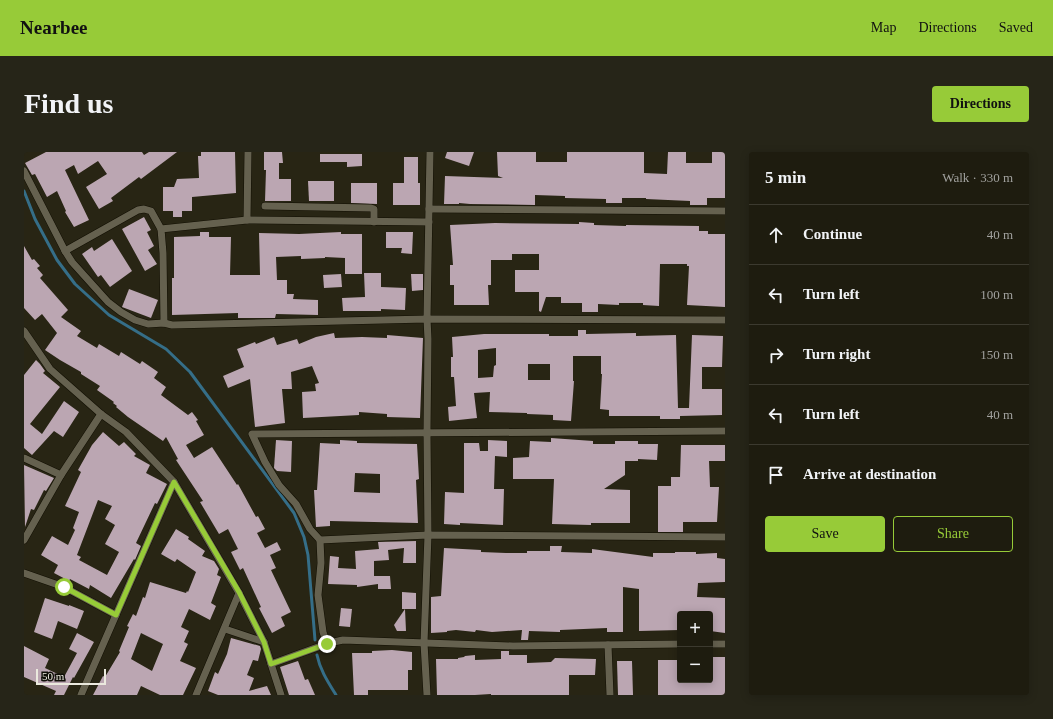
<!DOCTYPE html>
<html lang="en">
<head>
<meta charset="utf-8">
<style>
  body { margin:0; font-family:"Times New Roman",serif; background:#262518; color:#f1f3f6 }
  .controls { position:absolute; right:12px; bottom:12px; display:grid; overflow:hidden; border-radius:4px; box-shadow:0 2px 10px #0003 }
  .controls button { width:36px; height:36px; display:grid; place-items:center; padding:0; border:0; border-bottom:1px solid #3c3a2f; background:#1e1c0f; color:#f1f3f6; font:20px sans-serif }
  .scale { position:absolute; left:12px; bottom:10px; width:70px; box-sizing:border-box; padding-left:4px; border:2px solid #ebe9de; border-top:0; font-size:11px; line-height:14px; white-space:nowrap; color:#ebe9de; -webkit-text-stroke:3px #0f0e07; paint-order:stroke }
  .stop { position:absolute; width:12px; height:12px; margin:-9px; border:3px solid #97cb38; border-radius:50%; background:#fff }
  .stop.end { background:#97cb38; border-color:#fff; box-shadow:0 1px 4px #0008 }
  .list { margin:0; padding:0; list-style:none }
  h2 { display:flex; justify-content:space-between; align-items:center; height:52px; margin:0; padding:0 16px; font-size:17px }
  h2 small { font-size:13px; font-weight:400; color:#a1a19e }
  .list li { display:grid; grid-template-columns:26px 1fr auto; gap:12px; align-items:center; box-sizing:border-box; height:60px; padding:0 16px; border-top:1px solid #3c3a2f }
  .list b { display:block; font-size:15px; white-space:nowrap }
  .list em { font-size:13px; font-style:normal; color:#a1a19e }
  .actions { display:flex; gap:8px; padding:12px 16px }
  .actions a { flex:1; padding:9px 0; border:1px solid #97cb38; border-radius:4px; text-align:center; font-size:14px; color:#97cb38 }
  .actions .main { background:#97cb38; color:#111 }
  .icon { flex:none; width:22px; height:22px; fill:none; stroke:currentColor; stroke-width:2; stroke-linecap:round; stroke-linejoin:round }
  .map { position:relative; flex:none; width:701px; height:543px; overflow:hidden; border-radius:4px }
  header { display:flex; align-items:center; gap:24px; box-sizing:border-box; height:56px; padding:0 20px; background:#97cb38; color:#111 }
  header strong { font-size:19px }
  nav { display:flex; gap:22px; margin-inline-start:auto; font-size:14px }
  .intro { display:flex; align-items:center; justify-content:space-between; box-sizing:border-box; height:96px; padding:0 24px }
  h1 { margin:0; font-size:28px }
  .button { padding:10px 18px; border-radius:4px; background:#97cb38; color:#111; font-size:14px; font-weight:700 }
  main { display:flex; gap:24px; padding:0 24px }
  aside { flex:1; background:#1e1c0f; border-radius:4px; box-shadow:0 2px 10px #0003 }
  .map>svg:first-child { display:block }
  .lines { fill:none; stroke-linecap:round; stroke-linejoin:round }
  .stream { stroke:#356e88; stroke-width:3 }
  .building { fill:#bba6b2; fill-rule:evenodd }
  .street-casing { stroke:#110e02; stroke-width:8 }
  .street { stroke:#65614f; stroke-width:7 }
  .route { stroke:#97cb38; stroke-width:5 }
</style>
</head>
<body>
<header>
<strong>Nearbee</strong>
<nav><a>Map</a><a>Directions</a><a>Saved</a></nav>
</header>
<div class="intro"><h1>Find us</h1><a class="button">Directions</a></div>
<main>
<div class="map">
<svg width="701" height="543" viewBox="0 0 701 543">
  <rect width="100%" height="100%" fill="#282514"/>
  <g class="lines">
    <g class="stream">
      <polyline points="0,39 11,67 33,108 51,132 85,163 142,197 166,220 270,361 280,385 284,403 291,488"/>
      <path d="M293 503C296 518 304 530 312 543"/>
    </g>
  </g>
  <g class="building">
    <polygon points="22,0 118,0 120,3 125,0 153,0 117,27 115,25 87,46 89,49 75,57 62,35 83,22 74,9 54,22 50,13 41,18 65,68 50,75 41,60 42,59 33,39 23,45 11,22 8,23 1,11"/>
    <polygon points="177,0 211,0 212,41 168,45 168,59 158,59 158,65 149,65 149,59 139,59 139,35 150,35 153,27 175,26 174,4 177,4"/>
    <polygon points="240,0 258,0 259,11 255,11 255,27 267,27 267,49 241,49 242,18 240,18"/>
    <polygon points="423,0 450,0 445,14 421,6"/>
    <polygon points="473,0 512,0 512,10 543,10 543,0 620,0 620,21 643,22 644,0 662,0 662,11 688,11 688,0 701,0 701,46 683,46 683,53 666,53 666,49 622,47 622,46 598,46 598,51 582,51 582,47 541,46 541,44 511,43 511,53 446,52 435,51 435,52 420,52 421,24 479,26 474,24"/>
    <polygon points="296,2 338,2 338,14 323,15 323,10 296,10"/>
    <polygon points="380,5 394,5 394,31 396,31 396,53 369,53 369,31 380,31"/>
    <polygon points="284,29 310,29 310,49 285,49"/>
    <polygon points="327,31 353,31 353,52 327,51"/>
    <polygon points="120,65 127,78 123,80 130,94 124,98 133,112 121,119 98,77"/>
    <polygon points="555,70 570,71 570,73 602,74 602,73 675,74 675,79 684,79 684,82 701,82 701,155 663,153 665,114 663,114 663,112 636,112 635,154 619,153 619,151 595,151 595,153 574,152 574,160 558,160 558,151 537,151 537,145 522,145 517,160 515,159 515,140 491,140 491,118 515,118 515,102 488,102 488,108 467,108 467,133 464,133 465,153 430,153 430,133 426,133 426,113 429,113 426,73 471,71 555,72"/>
    <polygon points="176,80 185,80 185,85 207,85 206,123 236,123 235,81 275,82 317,80 317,82 338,82 338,122 321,122 321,106 301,105 301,106 277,107 277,104 252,105 253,128 263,128 263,142 270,142 269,147 294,148 294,163 252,162 251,166 214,166 214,161 148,163 148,126 150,126 150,85 176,84"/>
    <polygon points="362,80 389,80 388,102 377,101 378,96 362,96"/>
    <polygon points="88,87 108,119 86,135 77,123 74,125 58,102 68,95 70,99"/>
    <polygon points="0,94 8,108 10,107 16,114 13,116 19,123 16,126 44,158 37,165 57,179 53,184 73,196 75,192 95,204 97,200 116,212 118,209 134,220 130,226 142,235 137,243 164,263 168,260 174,268 172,269 180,283 162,293 170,306 188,295 213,333 214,332 232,365 234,364 241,377 233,381 241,396 253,390 257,398 246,403 252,416 247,418 267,460 257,465 261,474 248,481 235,456 237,455 219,416 216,418 207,400 214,397 204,377 195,382 176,350 179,349 152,308 154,307 142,285 139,289 104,265 92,255 93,254 89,251 90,250 73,238 76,234 57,222 57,220 36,208 21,198 33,181 18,162 11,168 0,156"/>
    <polygon points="340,121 357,121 357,135 382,136 381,158 357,157 357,159 319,159 318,146 341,145"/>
    <polygon points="317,122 318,135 300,136 299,123"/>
    <polygon points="387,122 399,122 399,138 388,139"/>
    <polygon points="105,137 134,148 127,166 98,155"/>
    <path d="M554 178H562V182L612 181V184L652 183 654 256H665L668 183 699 184 698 215H678V237H698V263L656 264V267H636V264H585V258L576 257 578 222H577V204H549V229H550L547 269 529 268V263L503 262V261L465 260 466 240 450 241 453 266 425 269 424 255 432 254 430 225H427V205H429L428 185 460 182H525V184H554ZM472 196V213L470 214 469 225 454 226V198ZM504 212H526V228H504Z"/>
    <polygon points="310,181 311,186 338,185 363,186 363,183 399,186 396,266 363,265 363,262 335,260 335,263 279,266 278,240 292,239 291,232 295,231 288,214 267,220 268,237 258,237 261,271 231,275 226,227 204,236 199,224 220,215 213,197 231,190 232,192 250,185 253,193 273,187 275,192 292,185"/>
    <polygon points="12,208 16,212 21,219 19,221 36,235 6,272 18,282 40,249 55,260 39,285 30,279 8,303 0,296 0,223"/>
    <path d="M79 280 95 294 100 290 112 302 110 304 126 313 122 321 143 332 133 352 131 351 112 391 117 394 111 408 110 407 87 446 66 433 65 437 46 427 45 429 30 421 34 413 17 403 28 384 44 393 51 378 49 376 55 360 41 354 57 320 54 318 68 293ZM74 348 88 354 81 367 91 373 81 392 95 400 83 423 55 408 57 405 53 403Z"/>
    <polygon points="527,286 569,289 569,292 591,292 591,289 614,289 614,292 634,292 633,308 614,307 614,309 601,309 601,323 580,337 606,338 606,371 567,371 567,373 528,372 530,327 489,327 489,306 505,305 506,289 527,290"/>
    <polygon points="252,288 268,289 267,320 253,319 250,316"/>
    <path d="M316 288 333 289V291L393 292 395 327 392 328 394 371 306 369V374L292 375 290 338H293L296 291 316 292ZM331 321 356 322V341L330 340Z"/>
    <polygon points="464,288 483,289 483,305 471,304 470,337 480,337 479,373 436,371 436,373 420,372 421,340 440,341 440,291 455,291 456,299 464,299"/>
    <polygon points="657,293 701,293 701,309 685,309 686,335 695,335 693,370 659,370 659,380 634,380 634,334 647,334 647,325 656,325"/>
    <polygon points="0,313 30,326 22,339 20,338 10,358 7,357 1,375"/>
    <path d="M152 377 165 385 164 387 181 399 178 404 190 409 195 417 193 423 197 425 187 451 192 454 186 468 165 457 157 475 165 479 160 490 164 492 156 509 172 516 159 543H136L117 534 113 543H69L79 524 81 525 96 500 95 499 105 475 103 474 109 462 112 464 119 445 121 446 126 430 162 441 163 439 164 440 172 420 153 407 151 410 137 402ZM117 481 139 492 128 519 107 507Z"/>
    <polygon points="392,389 392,411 379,411 380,396 364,398 365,408 350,409 350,424 366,424 367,437 354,437 354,432 333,435 333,433 304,432 306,404 315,405 314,416 332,417 331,399 355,397 354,390"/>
    <polygon points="526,394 538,394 537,400 568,401 568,397 629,405 629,401 651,401 651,400 672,400 672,402 693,401 693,406 701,407 701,430 674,431 673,445 701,446 701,481 686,479 686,462 656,462 656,478 615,479 615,437 599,435 599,480 583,480 583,476 536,478 536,480 505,479 504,488 497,488 498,478 468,480 452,478 451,480 432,478 423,479 423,480 407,481 407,445 417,444 420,396 457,398 457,400 482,401 503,401 503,399 526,399"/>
    <polygon points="378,440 392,441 392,457 381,457 382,479 373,479 370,473 381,457 378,457"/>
    <polygon points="21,446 45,454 45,453 60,459 53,477 34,469 28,487 10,480"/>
    <polygon points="317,456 328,457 326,475 315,474"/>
    <polygon points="53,481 70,490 50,526 49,525 40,543 30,543 32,539 0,525 0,494 25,507 21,516 40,525 53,501 45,497"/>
    <polygon points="207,486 236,494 237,497 234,509 229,508 223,523 230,526 225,539 243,534 247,543 194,543 184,539 191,520 194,522 203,502"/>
    <polygon points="368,498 388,500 388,518 384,518 384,538 344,538 344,543 330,543 328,501 348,501 348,499"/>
    <polygon points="477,499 485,499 485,503 503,503 503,511 527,510 531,506 572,507 571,523 545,523 545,543 467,543 467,542 451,543 413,543 412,507 434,507 434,506 440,505 441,504 451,503 451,508 477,507"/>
    <polygon points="686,505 701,505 701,543 634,543 634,508 655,508 655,528 686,528"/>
    <polygon points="274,509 281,528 284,527 291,543 265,543 256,515"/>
    <polygon points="593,509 608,509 609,543 594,543"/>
  </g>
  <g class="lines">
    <g class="street-casing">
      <g id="street">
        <polyline points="0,19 41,99 48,110 84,150 97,160 111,168 124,172 140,171 148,173 403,167 701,168"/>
        <polyline points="241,54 347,56 350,57 350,70"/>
        <polyline points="405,57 701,59"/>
        <polyline points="223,68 224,0"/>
        <polyline points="41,99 114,58 120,57 127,59 137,77"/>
        <polyline points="140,171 139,101 137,77 223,68 405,70"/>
        <polyline points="0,179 26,217 77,262 102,280 150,330 215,441 240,490 257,543"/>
        <polyline points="0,306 37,323"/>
        <polyline points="0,388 37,323 77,262"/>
        <polyline points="296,388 404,383 701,385"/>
        <polyline points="0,421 40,435 92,463"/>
        <polyline points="201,477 240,490"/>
        <polyline points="303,492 299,480 294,443 297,411 296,388 286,377 272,352 255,333 241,310 228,282 701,279"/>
        <polyline points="686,492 701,492"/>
        <polyline points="584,493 586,543"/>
        <polyline points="247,512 305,491 319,488 489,494 656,492"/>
        <polyline points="57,543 150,330"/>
        <polyline points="172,543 215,441"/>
        <polyline points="403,543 400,491 404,383 403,280 404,187 403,167 406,0"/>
      </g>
    </g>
    <use href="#street" class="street"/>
  </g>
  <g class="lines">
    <polyline class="route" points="40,435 92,463 150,330 215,440 240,490 247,512 303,492"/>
  </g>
</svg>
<div class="controls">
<button>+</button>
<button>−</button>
</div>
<div class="scale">50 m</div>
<div class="stop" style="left:40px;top:435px"></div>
<div class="stop end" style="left:303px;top:492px"></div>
</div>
<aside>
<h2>5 min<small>Walk · 330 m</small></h2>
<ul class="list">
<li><svg class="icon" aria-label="ahead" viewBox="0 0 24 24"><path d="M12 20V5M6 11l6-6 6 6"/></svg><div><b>Continue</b></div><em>40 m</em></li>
<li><svg class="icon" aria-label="left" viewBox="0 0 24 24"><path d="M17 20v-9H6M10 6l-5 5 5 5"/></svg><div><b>Turn left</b></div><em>100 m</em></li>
<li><svg class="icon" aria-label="right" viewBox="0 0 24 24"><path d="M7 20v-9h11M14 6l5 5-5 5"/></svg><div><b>Turn right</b></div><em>150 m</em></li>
<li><svg class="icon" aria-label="left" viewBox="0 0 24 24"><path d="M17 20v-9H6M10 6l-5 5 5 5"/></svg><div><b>Turn left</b></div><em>40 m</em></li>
<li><svg class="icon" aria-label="arrive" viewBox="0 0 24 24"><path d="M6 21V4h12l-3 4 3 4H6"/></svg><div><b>Arrive at destination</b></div></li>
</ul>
<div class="actions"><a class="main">Save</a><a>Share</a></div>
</aside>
</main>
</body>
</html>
